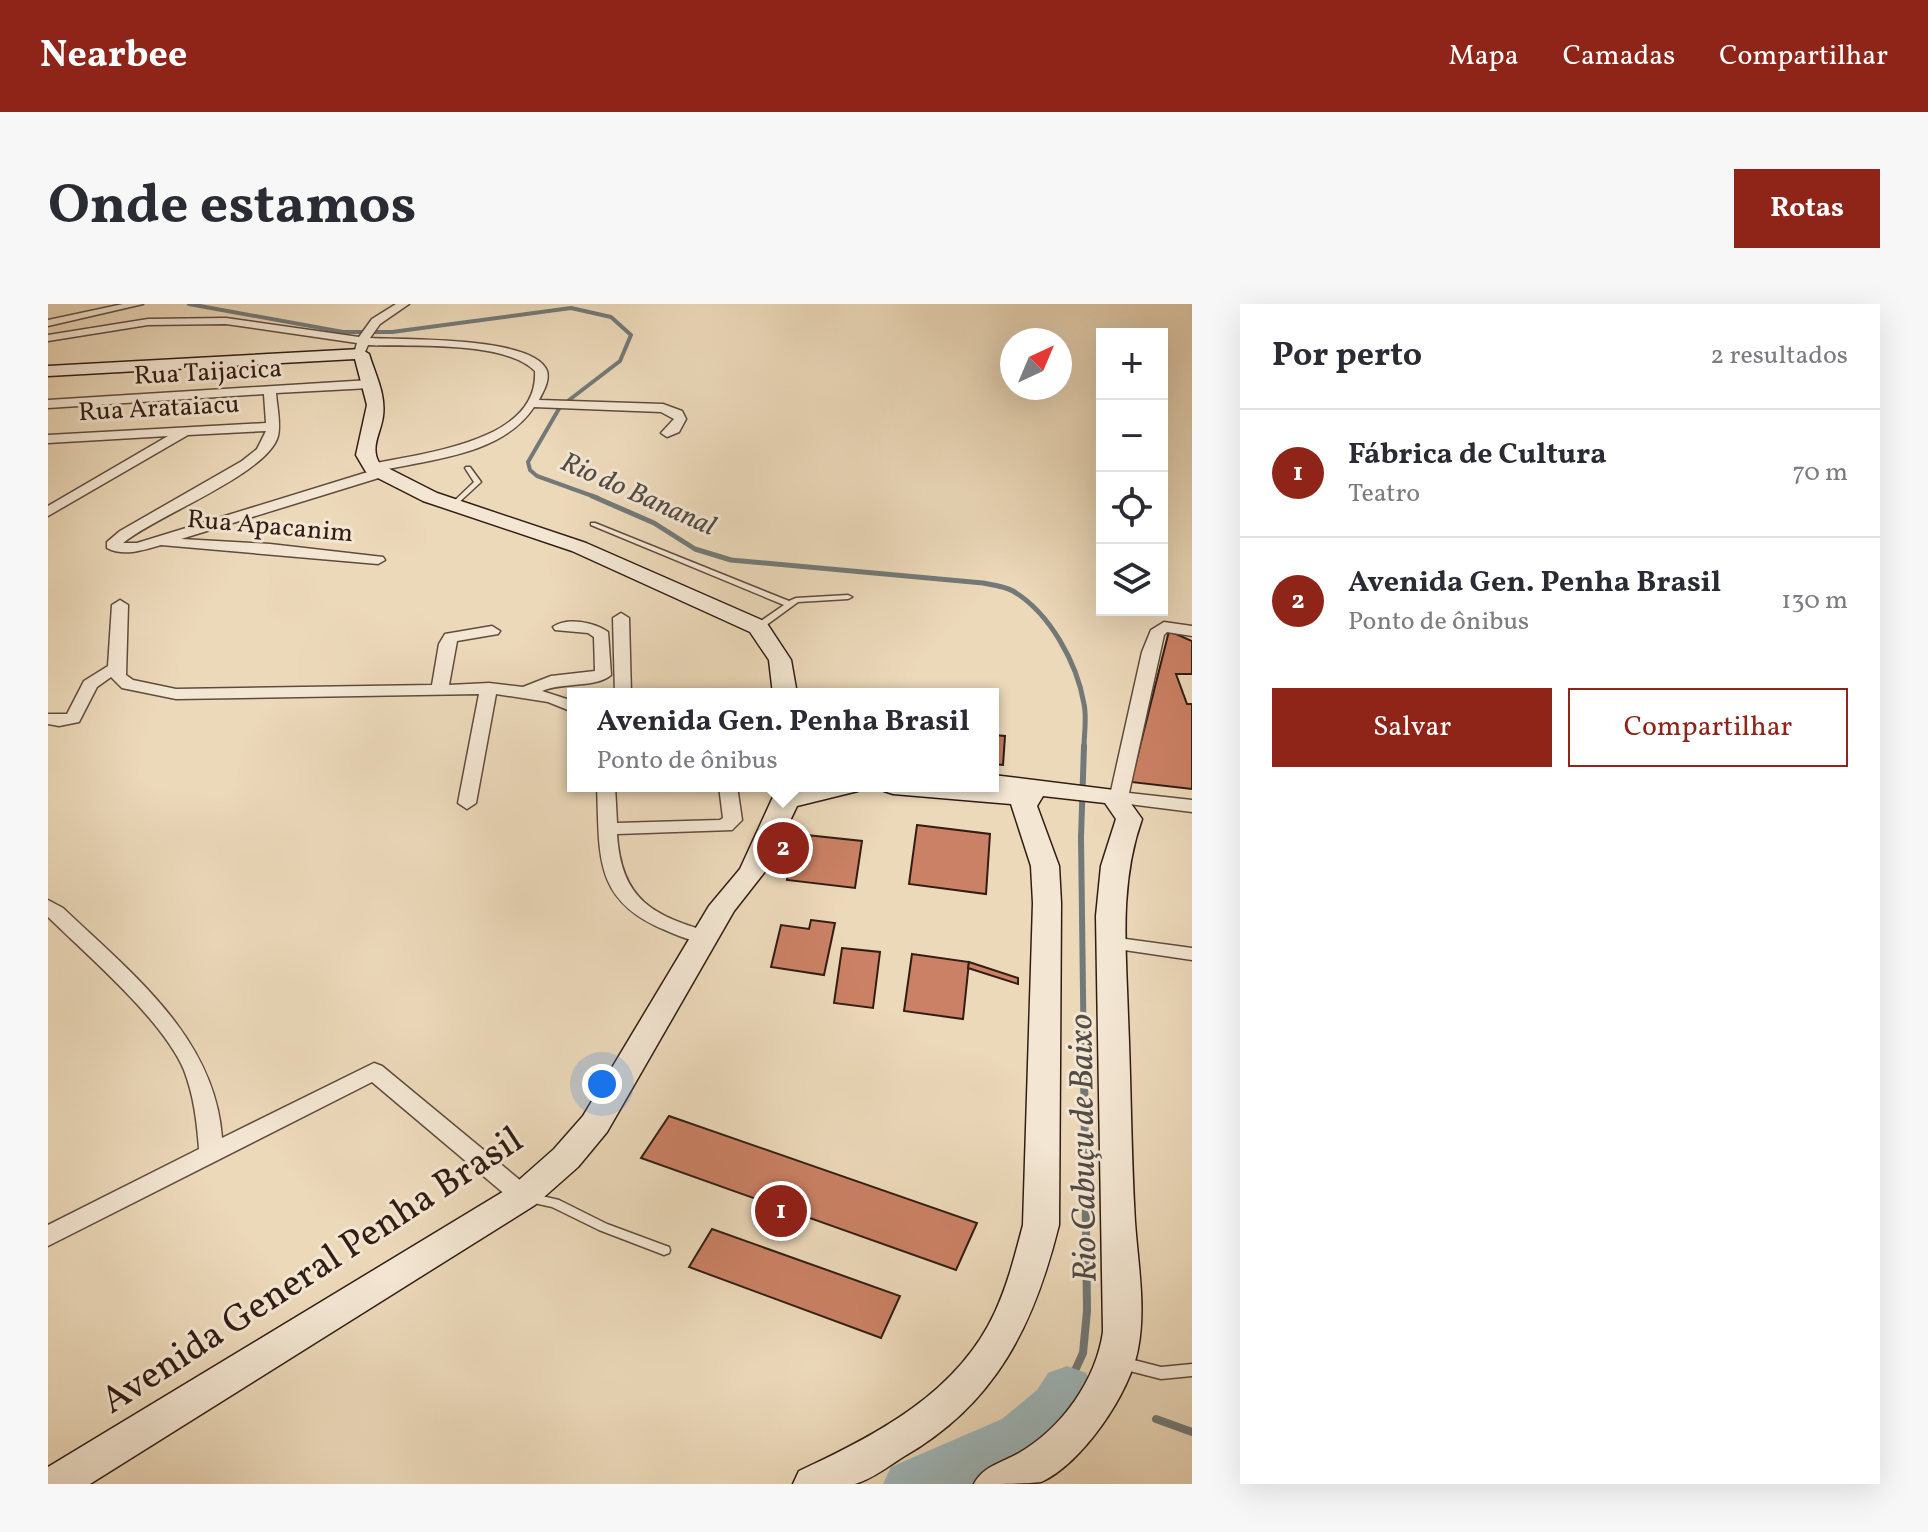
<!DOCTYPE html>
<html lang="pt">
<head>
<meta charset="utf-8">
<style>
  body { margin:0; font-family:Vollkorn,serif; background:#f7f7f7; color:#2b2b33 }
  .controls { position:absolute; right:24px; top:24px; display:grid; overflow:hidden; border-radius:0px; box-shadow:0 8px 32px #0002 }
  .controls button { width:72px; height:72px; display:grid; place-items:center; padding:0; border:0; border-bottom:2px solid #e1e1e2; background:#fff; color:#2b2b33; font:40px sans-serif }
  .compass { position:absolute; left:952px; top:24px; width:72px; height:72px; border-radius:50%; background:#fff; box-shadow:0 8px 32px #0002; rotate:44deg }
  .you { position:absolute; left:554px; top:780px; width:28px; height:28px; margin:-20px; border:6px solid #fff; border-radius:50%; background:#1a73e8; box-shadow:0 0 0 12px #1a73e833 }
  .badge { display:grid; place-items:center; width:52px; height:52px; border-radius:50%; background:#8f2418; color:#fff; font-size:26px; font-weight:700 }
  .pin { position:absolute; translate:-50% -50%; border:4px solid #fff; box-shadow:0 2px 8px #0006 }
  .popup { position:absolute; left:519px; top:384px; width:432px; height:104px; box-sizing:border-box; display:grid; place-content:center; border-radius:0px; background:#fff; filter:drop-shadow(0 2px 6px #0005); font-size:26px; white-space:nowrap; color:#7c7c81 }
  .popup b { font-size:30px; color:#2b2b33 }
  .popup::after { content:''; position:absolute; left:50%; top:100%; margin-left:-16px; border:16px solid transparent; border-top-color:#fff }
  .list { margin:0; padding:0; list-style:none }
  h2 { display:flex; justify-content:space-between; align-items:center; height:104px; margin:0; padding:0 32px; font-size:34px }
  h2 small { font-size:26px; font-weight:400; color:#7c7c81 }
  .list li { display:grid; grid-template-columns:52px 1fr auto; gap:24px; align-items:center; box-sizing:border-box; height:128px; padding:0 32px; border-top:2px solid #e1e1e2 }
  .list b { display:block; font-size:30px; white-space:nowrap }
  .list p { margin:0; font-size:26px; white-space:nowrap; color:#7c7c81 }
  .list em { font-size:26px; font-style:normal; color:#7c7c81 }
  .actions { display:flex; gap:16px; padding:24px 32px }
  .actions a { flex:1; padding:18px 0; border:2px solid #8f2418; border-radius:0px; text-align:center; font-size:28px; color:#8f2418 }
  .actions .main { background:#8f2418; color:#fff }
  .icon { flex:none; width:44px; height:44px; fill:none; stroke:currentColor; stroke-width:2; stroke-linecap:round; stroke-linejoin:round }
  .map { position:relative; flex:none; width:1144px; height:1180px; overflow:hidden; border-radius:0px }
  header { display:flex; align-items:center; gap:48px; box-sizing:border-box; height:112px; padding:0 40px; background:#8f2418; color:#fff }
  header strong { font-size:38px }
  nav { display:flex; gap:44px; margin-inline-start:auto; font-size:28px }
  .intro { display:flex; align-items:center; justify-content:space-between; box-sizing:border-box; height:192px; padding:0 48px }
  h1 { margin:0; font-size:56px }
  .button { padding:20px 36px; border-radius:0px; background:#8f2418; color:#fff; font-size:28px; font-weight:700 }
  main { display:flex; gap:48px; padding:0 48px }
  aside { flex:1; background:#fff; border-radius:0px; box-shadow:0 8px 32px #0002 }
  .map>svg:first-child { display:block }
  .lines { fill:none; stroke-linecap:round; stroke-linejoin:round }
  .stream-far3 { stroke:#737978; stroke-width:4 }
  .stream-far2 { stroke:#737978; stroke-width:5 }
  .stream-far1 { stroke:#737978; stroke-width:6 }
  .stream { stroke:#737978; stroke-width:8 }
  .river { fill:#9eb7bb; fill-rule:evenodd }
  .building { fill:#cb8165; stroke:#321d14; stroke-width:2 }
  .lane-casing { stroke:#604c3e; stroke-width:3 }
  .street-casing { stroke:#604c3e; stroke-width:3 }
  .secondary-casing { stroke:#321d14; stroke-width:3 }
  .lane { fill:#f3e6d2; fill-rule:evenodd }
  .street { fill:#f3e6d2; fill-rule:evenodd }
  .secondary { fill:#f3e6d2; fill-rule:evenodd }
  .labels { text-anchor:middle; dominant-baseline:central; stroke-width:6; stroke-linejoin:round; paint-order:stroke }
  .far-street-label { font-size:26px; fill:#321d14; stroke:#f3e6d2 }
  .far-water-label { font-size:28px; font-style:italic; fill:#524b46; stroke:#f3e6d2 }
  .water-label { font-size:34px; font-style:italic; fill:#524b46; stroke:#f3e6d2 }
  .near-street-label { font-size:38px; fill:#321d14; stroke:#f3e6d2 }
</style>
</head>
<body>
<header>
<strong>Nearbee</strong>
<nav><a>Mapa</a><a>Camadas</a><a>Compartilhar</a></nav>
</header>
<div class="intro"><h1>Onde estamos</h1><a class="button">Rotas</a></div>
<main>
<div class="map">
<svg width="1144" height="1180" viewBox="0 0 1144 1180">
  <rect width="100%" height="100%" fill="#ecd9ba"/>
  <filter id="stains"><feTurbulence type="fractalNoise" baseFrequency=".0025" numOctaves="4"/><feColorMatrix values="0 0 0 0 .2 0 0 0 0 .09 0 0 0 0 .02 0 0 0 .5 -.17"/></filter>
  <radialGradient id="worn" r=".72"><stop offset=".6" stop-color="#630" stop-opacity="0"/><stop offset="1" stop-color="#630" stop-opacity=".3"/></radialGradient>
  <g class="lines">
    <polyline class="stream-far3" points="141,0 295,28 344,28 523,4 563,13 583,31 572,57 512,103 480,158 482,166 489,172 550,194"/>
    <path class="stream-far2" d="M544 192 606 219 647 245 683 256 935 279C945 281 956 282 965 287 1002 309 1029 359 1036 400 1039 414 1036 430 1036 444"/>
    <polyline class="stream-far1" points="1036,442 1033,533 1036,766"/>
    <g class="stream">
      <polyline points="1019,1084 1035,1049 1039,1007 1036,764"/>
      <polyline points="1108,1115 1144,1128"/>
    </g>
    <polygon class="river" points="1019,1062 1038,1069 1045,1084 1027,1117 1011,1133 947,1170 924,1180 835,1180 843,1163 954,1115 989,1086 1000,1069"/>
  </g>
  <g class="building">
    <polygon points="1121,327 1144,337 1144,370 1128,370 1139,400 1144,400 1144,485 1083,478"/>
    <polygon points="945,431 957,432 955,461 945,460"/>
    <polygon points="869,521 942,530 938,590 861,580"/>
    <polygon points="749,530 814,537 807,584 739,576"/>
    <polygon points="763,616 787,619 776,671 723,663 733,621 761,625"/>
    <polygon points="794,644 832,648 825,704 786,699"/>
    <polygon points="864,650 921,658 915,715 856,707"/>
    <polygon points="921,658 970,674 970,680 920,664"/>
    <polygon points="621,812 929,919 908,966 593,854"/>
    <polygon points="664,925 852,992 833,1034 641,963"/>
  </g>
  <g class="lines">
    <g class="lane-casing">
      <g id="lane">
        <polygon points="418,163 422,163 433,178 407,202 403,202 403,200 426,178 417,164"/>
        <polygon points="543,219 547,219 741,297 748,294 800,291 804,293 800,295 750,298 713,325 707,325 707,321 736,301 543,221"/>
        <polygon points="481,889 511,896 559,920 621,943 622,946 621,949 616,951 611,949 551,926 504,903 477,897 475,894 477,891"/>
        <polygon points="1074,1053 1113,1063 1144,1060 1144,1072 1113,1075 1074,1065 1069,1063 1067,1059 1069,1055"/>
      </g>
    </g>
    <g class="street-casing">
      <g id="street">
        <polygon points="75,0 95,0 0,22 0,16"/>
        <path d="M348 0H361L332 20 322 34C355 36 487 32 499 67 502 77 495 88 491 96L615 100 634 107 638 115 631 128 619 133 613 129 626 115 613 108 486 103C455 150 386 155 335 166L339 169 337 172 133 235 222 240 335 253 337 256 330 260 113 241C96 246 75 253 59 244V238L72 227 194 157 209 145 218 127 140 131 0 212V202L120 132 0 139V131L218 119 216 90 0 104V96L322 76 328 80 322 84 228 89C229 103 233 119 230 132 220 170 107 212 75 239H89L323 167 318 164 320 161C370 149 491 140 487 67 456 36 363 43 320 41L317 48 313 49 307 46 309 39 178 20 100 21 0 37V31L100 15 178 14 311 33 324 15Z"/>
        <path d="M72 296 80 301 78 371 85 376 128 385 384 381 391 340 397 330 444 322 452 327 450 330 409 337 401 381 441 379 475 383 503 372 547 367 546 333 540 329 507 326 505 323C519 313 546 318 560 328L563 371C548 384 514 378 494 387L525 397V408L500 398 448 390 428 499 419 505 410 499 431 390 128 395 74 384 63 373 49 383 31 418 11 422 0 420V410H19L36 377 60 362 64 301Z"/>
        <polygon points="573,309 581,314 583,390 567,390 565,314"/>
        <polygon points="1116,318 1144,322 1144,332 1119,328 1116,331 1081,489 1144,496 1144,508 1065,498 1056,492 1063,487 1094,348 1103,326"/>
        <path d="M549 482H567L569 519 672 516 675 514 671 482H689L694 516 684 526 569 530C573 597 606 612 665 629L668 633 665 637C650 641 631 632 617 626 544 596 552 550 549 482Z"/>
        <path d="M0 596 15 604C83 669 167 733 174 834L326 759 334 762 484 886 487 892 484 898 475 901 466 898 324 778 0 942V921L151 845C149 818 146 792 136 766 115 716 40 652 0 613Z"/>
        <polygon points="1063,633 1144,644 1144,656 1056,643 1053,639 1056,635"/>
      </g>
    </g>
    <g class="secondary-casing">
      <g id="secondary">
        <path d="M313 45 321 50C327 70 338 90 335 112 333 129 321 144 332 160L389 189 538 239 718 318 743 356 749 390H725L721 356 702 328 524 247 375 197 318 168 308 151 319 101 307 55 0 72V62Z"/>
        <path d="M945 471 1074 487 1094 515C1071 580 1078 645 1080 712 1083 781 1083 850 1087 918 1090 960 1098 1004 1090 1045 1082 1089 1034 1160 993 1178 976 1180 945 1180 926 1180 935 1162 954 1159 971 1149 1014 1124 1048 1076 1055 1028L1048 612 1053 562 1068 515 1057 499 995 492 989 502 1011 562 1013 599 1011 921C986 1021 948 1100 855 1153 841 1162 824 1175 807 1180 789 1180 764 1180 745 1180L751 1167C827 1132 910 1089 947 1008 960 980 967 951 975 921L985 599 983 562 963 500 845 490 836 487 832 482H945Z"/>
        <polygon points="730,482 756,482 755,485 769,482 814,482 810,487 749,502 719,565 686,607 559,828 530,863 487,901 42,1180 0,1180 0,1163 463,883 506,845 535,812 661,602 692,565"/>
      </g>
    </g>
    <use href="#lane" class="lane"/>
    <use href="#street" class="street"/>
    <use href="#secondary" class="secondary"/>
  </g>
  <g class="labels">
    <g class="far-street-label">
      <text transform="translate(160 69) rotate(-3)">Rua Taijacica</text>
      <text transform="translate(111 105) rotate(-3)">Rua Arataiacu</text>
      <text transform="translate(222 223) rotate(5)">Rua Apacanim</text>
    </g>
    <g class="far-water-label">
      <text transform="translate(590 191) rotate(24)">Rio do Bananal</text>
    </g>
    <g class="water-label">
      <text transform="translate(1037 844) rotate(-91)">Rio Cabuçu de Baixo</text>
    </g>
    <g class="near-street-label">
      <text transform="translate(265 968) rotate(-33)">Avenida General Penha Brasil</text>
    </g>
  </g>
  <rect width="100%" height="100%" filter="url(#stains)"/>
  <rect width="100%" height="100%" fill="url(#worn)"/>
</svg>
<div class="controls">
<button>+</button>
<button>−</button>
<button><svg class="icon" aria-label="locate" viewBox="0 0 24 24"><circle cx="12" cy="12" r="6"/><path d="M12 2v4M12 18v4M2 12h4M18 12h4"/></svg></button>
<button><svg class="icon" aria-label="layers" viewBox="0 0 24 24"><path d="M12 4l9 5-9 5-9-5zM3 14l9 5 9-5"/></svg></button>
</div>
<svg class="compass" viewBox="-18 -18 36 36"><path d="M0-13l5 13h-10z" fill="#e53935"/><path d="M0 13l5-13h-10z" fill="#7c7c81"/></svg>
<div class="you"></div>
<div class="pin badge" style="left:733px;top:907px">1</div>
<div class="pin badge" style="left:735px;top:544px">2</div>
<div class="popup"><b>Avenida Gen. Penha Brasil</b>Ponto de ônibus</div>
</div>
<aside>
<h2>Por perto<small>2 resultados</small></h2>
<ul class="list">
<li><span class="badge">1</span><div><b>Fábrica de Cultura</b><p>Teatro</p></div><em>70 m</em></li>
<li><span class="badge">2</span><div><b>Avenida Gen. Penha Brasil</b><p>Ponto de ônibus</p></div><em>130 m</em></li>
</ul>
<div class="actions"><a class="main">Salvar</a><a>Compartilhar</a></div>
</aside>
</main>
</body>
</html>
